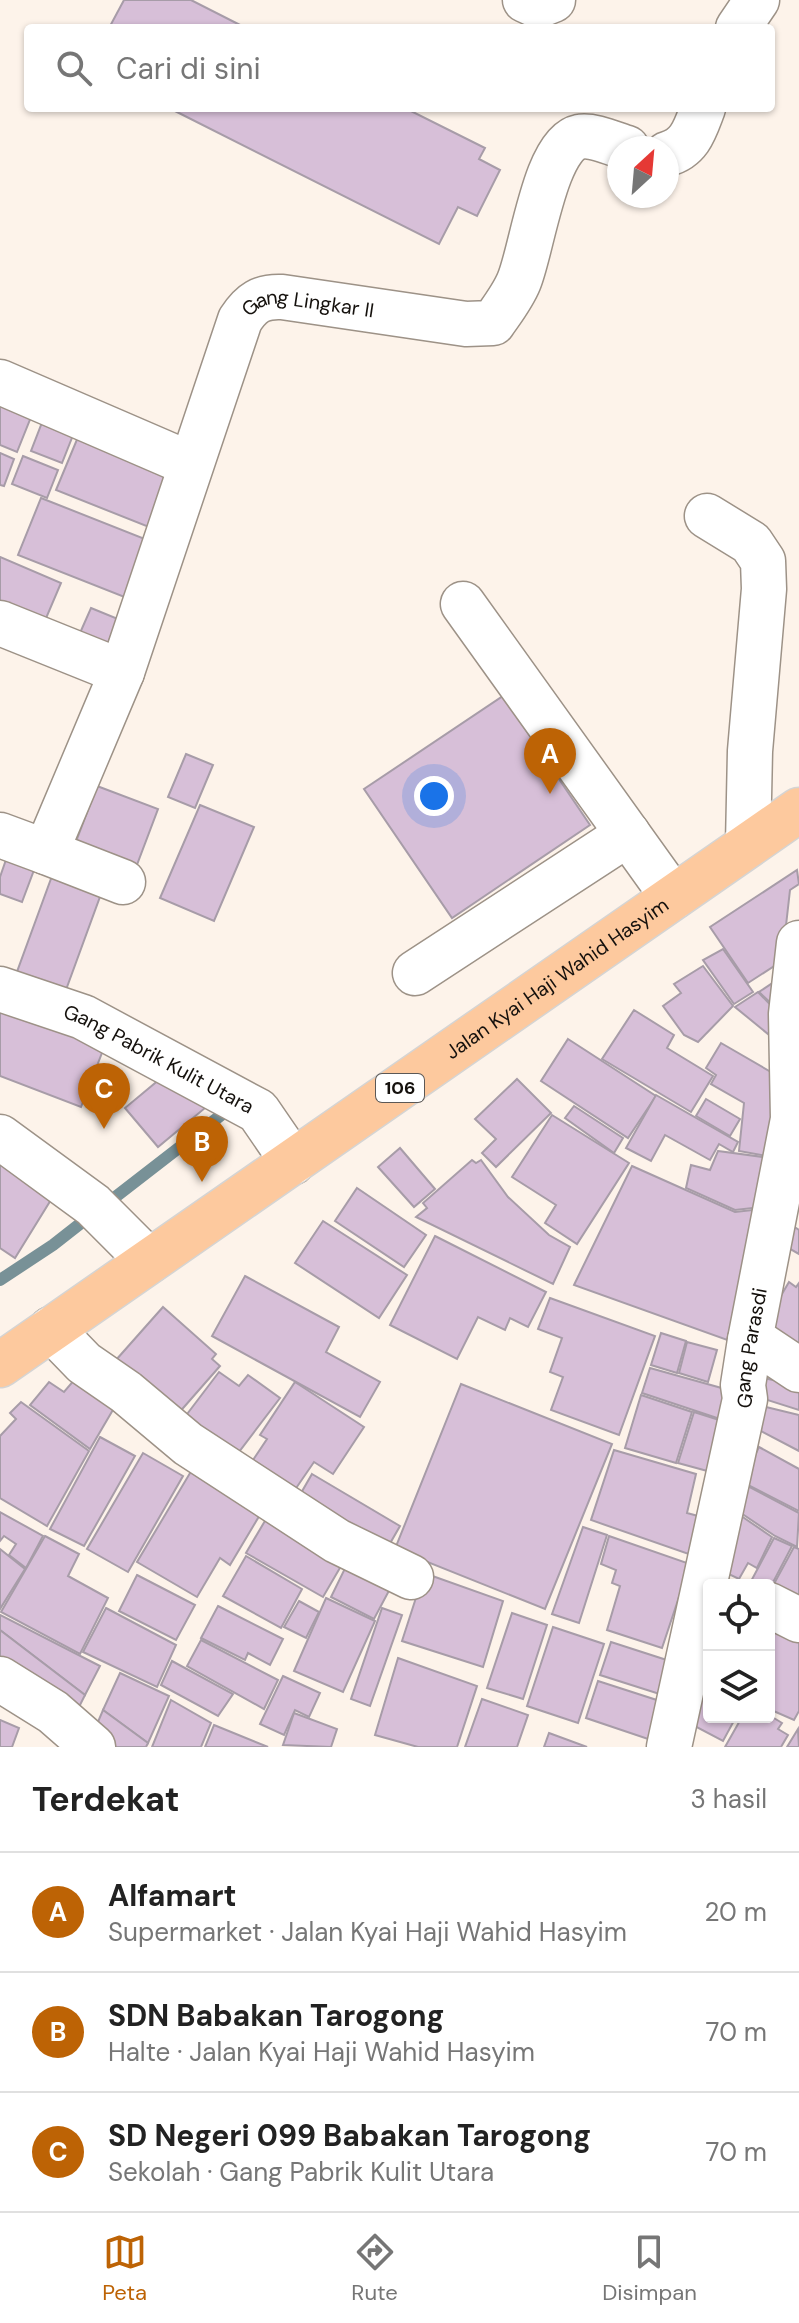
<!DOCTYPE html>
<html lang="id">
<head>
<meta charset="utf-8">
<style>
  body { margin:0; font-family:"DM Sans",sans-serif; background:#f2f2f2; color:#222 }
  .controls { position:absolute; right:24px; bottom:24px; display:grid; overflow:hidden; border-radius:8px; box-shadow:0 2px 6px #0004 }
  .controls button { width:72px; height:72px; display:grid; place-items:center; padding:0; border:0; border-bottom:2px solid #e0e0e0; background:#fff; color:#222; font:40px sans-serif }
  .compass { position:absolute; left:607px; top:136px; width:72px; height:72px; border-radius:50%; background:#fff; box-shadow:0 2px 6px #0004; rotate:26deg }
  .you { position:absolute; left:434px; top:796px; width:28px; height:28px; margin:-20px; border:6px solid #fff; border-radius:50%; background:#1a73e8; box-shadow:0 0 0 12px #1a73e833 }
  .badge { display:grid; place-items:center; width:52px; height:52px; border-radius:50%; background:#bd6305; color:#fff; font-size:26px; font-weight:700 }
  .pin { position:absolute; translate:-50% -66px; filter:drop-shadow(0 2px 4px #0008) }
  .pin::after { content:''; position:absolute; top:42px; width:28px; height:24px; background:inherit; clip-path:polygon(0 0,100% 0,50% 100%) }
  .list { margin:0; padding:0; list-style:none }
  h2 { display:flex; justify-content:space-between; align-items:center; height:104px; margin:0; padding:0 32px; font-size:34px }
  h2 small { font-size:26px; font-weight:400; color:#767676 }
  .list li { display:grid; grid-template-columns:52px 1fr auto; gap:24px; align-items:center; box-sizing:border-box; height:120px; padding:0 32px; border-top:2px solid #e0e0e0 }
  .list b { display:block; font-size:30px; white-space:nowrap }
  .list p { margin:0; font-size:26px; white-space:nowrap; color:#767676 }
  .list em { font-size:26px; font-style:normal; color:#767676 }
  .icon { flex:none; width:44px; height:44px; fill:none; stroke:currentColor; stroke-width:2; stroke-linecap:round; stroke-linejoin:round }
  .map { position:relative; flex:none; width:799px; height:1747px; overflow:hidden }
  .search { position:absolute; background:#fff; box-shadow:0 2px 6px #0004; left:24px; right:24px; top:24px; height:88px; display:flex; align-items:center; gap:20px; box-sizing:border-box; padding:0 28px; border-radius:8px; color:#767676; font-size:30px }
  .sheet { height:464px; background:#fff }
  nav { display:flex; justify-content:space-around; align-items:center; box-sizing:border-box; height:112px; border-top:2px solid #e0e0e0; background:#fff; font-size:22px; color:#767676 }
  nav a { display:grid; justify-items:center; gap:4px }
  nav .on { color:#bd6305 }
  .map>svg:first-child { display:block }
  .lines { fill:none; stroke-linecap:round; stroke-linejoin:round }
  .stream { stroke:#789197; stroke-width:12 }
  .building { fill:#d7bfd8; stroke:#a79ca8; stroke-width:2 }
  .minor-casing { stroke:#9d9287; stroke-width:47 }
  .major-casing { stroke:#d5d4d3; stroke-width:47 }
  .minor { stroke:#fff; stroke-width:44 }
  .major { stroke:#fdc99e; stroke-width:44 }
  .labels { text-anchor:middle; dominant-baseline:central; stroke-width:7; stroke-linejoin:round; paint-order:stroke }
  .shield { fill:#fff; stroke:#5b5856; stroke-width:2 }
  .shield-label { font-size:18px; font-weight:bold; fill:#15110d }
  .street-label { font-size:20px; fill:#15110d; stroke:#fff }
</style>
</head>
<body>
<div class="map">
<svg width="799" height="1747" viewBox="0 0 799 1747">
  <rect width="100%" height="100%" fill="#fdf3ea"/>
  <g class="lines">
    <g class="stream">
      <polyline points="105,1205 229,1109"/>
      <polyline points="0,1280 53,1245 90,1216"/>
    </g>
  </g>
  <g class="building">
    <polygon points="124,0 191,0 246,28 109,28"/>
    <polygon points="169,108 405,108 485,148 479,159 500,170 477,216 458,207 439,244"/>
    <polygon points="0,393 35,407 17,452 0,445"/>
    <polygon points="48,407 79,420 62,463 31,451"/>
    <polygon points="83,425 185,466 159,531 56,490"/>
    <polygon points="0,453 14,459 4,486 0,485"/>
    <polygon points="23,456 58,470 47,498 12,484"/>
    <polygon points="41,498 155,543 132,600 18,555"/>
    <polygon points="0,557 61,583 44,623 0,604"/>
    <polygon points="91,608 118,619 104,653 76,642"/>
    <polygon points="503,696 590,825 452,918 364,789"/>
    <polygon points="186,754 213,765 195,808 168,797"/>
    <polygon points="97,786 158,809 135,870 74,847"/>
    <polygon points="200,805 254,827 214,921 160,898"/>
    <polygon points="9,851 37,862 22,902 0,894 0,877"/>
    <polygon points="56,865 105,883 63,998 14,980"/>
    <polygon points="797,870 799,884 790,890 782,961 748,983 710,927"/>
    <polygon points="723,949 753,992 734,1004 703,960"/>
    <polygon points="703,966 733,1006 698,1042 684,1035 663,1006 681,993 674,984"/>
    <polygon points="789,972 788,1019 759,992"/>
    <polygon points="758,992 787,1022 785,1048 735,1007"/>
    <polygon points="0,1005 105,1045 81,1107 0,1076"/>
    <polygon points="634,1010 674,1035 667,1048 713,1076 691,1112 602,1059"/>
    <polygon points="568,1039 656,1096 628,1138 541,1081"/>
    <polygon points="721,1043 783,1079 778,1158 739,1151 744,1103 711,1084 716,1075 706,1068"/>
    <polygon points="172,1069 205,1108 158,1147 125,1108"/>
    <polygon points="517,1079 551,1113 496,1167 482,1153 496,1139 475,1119"/>
    <polygon points="656,1095 738,1142 733,1152 719,1144 710,1160 665,1135 651,1161 626,1148"/>
    <polygon points="706,1099 740,1119 730,1136 696,1116"/>
    <polygon points="574,1106 623,1138 614,1153 565,1118"/>
    <polygon points="552,1115 629,1163 577,1244 545,1223 556,1205 512,1177"/>
    <polygon points="400,1148 435,1189 414,1207 378,1167"/>
    <polygon points="718,1151 778,1159 772,1206 735,1210 686,1188 691,1165 710,1170"/>
    <polygon points="0,1155 57,1190 15,1258 0,1248"/>
    <polygon points="472,1160 476,1163 481,1160 508,1197 549,1235 570,1247 553,1284 416,1217 427,1208 423,1203"/>
    <polygon points="632,1166 735,1212 771,1208 744,1346 574,1285"/>
    <polygon points="357,1188 426,1235 404,1267 335,1221"/>
    <polygon points="323,1221 407,1275 379,1318 295,1263"/>
    <polygon points="790,1224 799,1230 799,1254 778,1242"/>
    <polygon points="435,1236 546,1292 528,1327 510,1318 505,1330 478,1317 457,1359 390,1325"/>
    <polygon points="245,1276 339,1327 326,1352 380,1382 360,1417 212,1336"/>
    <polygon points="789,1282 796,1287 799,1283 799,1349 762,1328"/>
    <polygon points="550,1298 655,1336 619,1435 551,1410 563,1377 550,1372 562,1338 538,1329"/>
    <polygon points="163,1307 216,1354 212,1359 220,1366 170,1423 108,1369"/>
    <polygon points="661,1333 686,1341 677,1373 651,1365"/>
    <polygon points="687,1342 717,1350 708,1382 679,1373"/>
    <polygon points="87,1365 124,1391 90,1449 30,1405 49,1382 64,1392"/>
    <polygon points="650,1368 743,1394 735,1424 642,1393"/>
    <polygon points="219,1372 239,1386 248,1375 280,1398 229,1465 178,1426"/>
    <polygon points="799,1376 799,1410 758,1397 763,1378 778,1381"/>
    <polygon points="295,1382 364,1427 333,1474 314,1462 290,1497 247,1469 267,1439 260,1435"/>
    <polygon points="461,1384 612,1444 545,1609 395,1549"/>
    <polygon points="641,1395 692,1412 676,1463 625,1448"/>
    <polygon points="21,1402 89,1451 47,1526 0,1498 0,1436 16,1419 10,1413"/>
    <polygon points="766,1407 799,1415 799,1451 759,1430"/>
    <polygon points="694,1412 735,1425 722,1475 678,1463"/>
    <polygon points="100,1437 135,1456 84,1546 50,1529"/>
    <polygon points="759,1447 799,1469 799,1511 742,1482"/>
    <polygon points="614,1450 696,1474 687,1513 713,1520 703,1559 591,1520"/>
    <polygon points="143,1453 183,1476 128,1572 87,1549"/>
    <polygon points="196,1463 267,1503 230,1565 220,1558 197,1597 137,1562"/>
    <polygon points="312,1474 400,1526 381,1559 293,1507"/>
    <polygon points="742,1483 799,1513 797,1547 775,1536 732,1507"/>
    <polygon points="272,1509 348,1554 323,1597 246,1553"/>
    <polygon points="731,1509 772,1537 757,1568 748,1563 739,1579 716,1568"/>
    <polygon points="0,1512 43,1536 26,1568 9,1555 16,1544 4,1536 0,1541"/>
    <polygon points="583,1527 607,1535 579,1623 552,1614"/>
    <polygon points="45,1536 79,1554 68,1576 108,1598 80,1654 1,1612"/>
    <polygon points="609,1536 690,1564 662,1648 607,1630 620,1586 612,1583 616,1570 601,1564"/>
    <polygon points="774,1538 792,1546 769,1590 769,1585 749,1585"/>
    <polygon points="794,1547 799,1549 799,1596 769,1593"/>
    <polygon points="0,1549 25,1569 0,1609"/>
    <polygon points="353,1552 392,1585 374,1619 331,1597"/>
    <polygon points="246,1556 302,1589 281,1628 223,1596"/>
    <polygon points="424,1573 503,1601 483,1667 402,1641"/>
    <polygon points="137,1575 195,1605 176,1640 119,1611"/>
    <polygon points="326,1598 375,1621 343,1692 294,1671"/>
    <polygon points="299,1601 319,1612 306,1638 284,1627"/>
    <polygon points="218,1606 283,1639 270,1665 248,1653 245,1660 201,1638"/>
    <polygon points="106,1608 176,1645 157,1687 83,1652"/>
    <polygon points="382,1608 402,1615 370,1706 351,1699"/>
    <polygon points="512,1613 547,1625 523,1699 487,1688"/>
    <polygon points="0,1615 100,1666 85,1695 0,1630"/>
    <polygon points="780,1617 799,1625 799,1711 794,1720 769,1709 769,1643"/>
    <polygon points="553,1627 604,1644 578,1723 527,1706"/>
    <polygon points="0,1630 85,1695 77,1711 0,1672"/>
    <polygon points="201,1640 278,1680 264,1709 187,1666"/>
    <polygon points="611,1642 679,1664 669,1697 600,1675"/>
    <polygon points="398,1658 477,1686 457,1747 418,1747 375,1735"/>
    <polygon points="172,1661 233,1694 218,1716 161,1685"/>
    <polygon points="120,1673 169,1696 148,1743 103,1710"/>
    <polygon points="701,1673 709,1677 709,1717 736,1717 723,1741 687,1722"/>
    <polygon points="283,1676 320,1693 309,1717 295,1710 284,1735 260,1724"/>
    <polygon points="598,1681 666,1703 654,1741 586,1718"/>
    <polygon points="482,1699 528,1715 517,1747 465,1747"/>
    <polygon points="171,1700 211,1723 201,1747 152,1747"/>
    <polygon points="103,1710 148,1743 146,1747 98,1747 89,1743"/>
    <polygon points="294,1713 337,1729 331,1747 283,1745"/>
    <polygon points="769,1715 782,1723 778,1729 788,1735 781,1747 725,1747 742,1717"/>
    <polygon points="0,1720 19,1728 12,1747 0,1747"/>
    <polygon points="214,1725 268,1747 205,1747"/>
    <polygon points="798,1729 799,1747 787,1747"/>
    <polygon points="549,1733 587,1747 544,1747"/>
  </g>
  <g class="lines">
    <g class="minor-casing">
      <g id="minor">
        <polyline points="525,0 538,6 553,0"/>
        <polyline points="738,28 757,0"/>
        <path d="M667 154C690 148 695 129 703 108"/>
        <polyline points="0,382 190,464"/>
        <polyline points="707,516 751,543 763,561 764,589 750,751 748,844"/>
        <polyline points="463,604 673,897"/>
        <polyline points="0,623 122,672"/>
        <path id="s1" d="M0 835 46 852 122 672 240 320C251 303 261 296 282 297L466 324 493 323C502 310 513 296 519 281 532 250 545 144 579 137 592 134 614 144 627 148"/>
        <polyline points="46,852 123,882"/>
        <polyline points="415,973 628,834"/>
        <path id="s2" d="M0 989 83 1017 258 1111 293 1162"/>
        <polyline points="0,1137 93,1205 149,1261"/>
        <polyline points="51,1329 84,1363 126,1392 188,1444 337,1541 411,1577"/>
        <polyline points="750,1340 764,1347 799,1370"/>
        <polyline points="769,1605 799,1620"/>
        <polyline points="0,1679 53,1712 93,1747"/>
        <path id="s3" d="M669 1747 745 1399 743 1385 750 1340 793 1119 791 1014 799 943"/>
      </g>
    </g>
    <g class="major-casing">
      <g id="major">
        <path id="s4" d="M0 1365 799 810"/>
      </g>
    </g>
    <use href="#minor" class="minor"/>
    <use href="#major" class="major"/>
  </g>
  <g class="labels">
    <rect class="shield" x="376" y="1074" width="48" height="28" rx="6"/>
    <g class="shield-label">
      <text x="400" y="1088">106</text>
    </g>
    <g class="street-label">
      <text stroke="none"><textPath href="#s1" startOffset="692">Gang Lingkar II</textPath></text>
      <text stroke="none"><textPath href="#s4" startOffset="678">Jalan Kyai Haji Wahid Hasyim</textPath></text>
      <text stroke="none"><textPath href="#s2" startOffset="174">Gang Pabrik Kulit Utara</textPath></text>
      <text stroke="none"><textPath href="#s3" startOffset="408">Gang Parasdi</textPath></text>
    </g>
  </g>
</svg>
<div class="controls">
<button><svg class="icon" aria-label="locate" viewBox="0 0 24 24"><circle cx="12" cy="12" r="6"/><path d="M12 2v4M12 18v4M2 12h4M18 12h4"/></svg></button>
<button><svg class="icon" aria-label="layers" viewBox="0 0 24 24"><path d="M12 4l9 5-9 5-9-5zM3 14l9 5 9-5"/></svg></button>
</div>
<svg class="compass" viewBox="-18 -18 36 36"><path d="M0-13l5 13h-10z" fill="#e53935"/><path d="M0 13l5-13h-10z" fill="#767676"/></svg>
<div class="you"></div>
<div class="pin badge" style="left:550px;top:794px">A</div>
<div class="pin badge" style="left:202px;top:1182px">B</div>
<div class="pin badge" style="left:104px;top:1129px">C</div>
<div class="search"><svg class="icon" aria-label="search" viewBox="0 0 24 24"><circle cx="10" cy="10" r="6"/><path d="M15 15l6 6"/></svg>Cari di sini</div>
</div>
<section class="sheet">
<h2>Terdekat<small>3 hasil</small></h2>
<ul class="list">
<li><span class="badge">A</span><div><b>Alfamart</b><p>Supermarket · Jalan Kyai Haji Wahid Hasyim</p></div><em>20 m</em></li>
<li><span class="badge">B</span><div><b>SDN Babakan Tarogong</b><p>Halte · Jalan Kyai Haji Wahid Hasyim</p></div><em>70 m</em></li>
<li><span class="badge">C</span><div><b>SD Negeri 099 Babakan Tarogong</b><p>Sekolah · Gang Pabrik Kulit Utara</p></div><em>70 m</em></li>
</ul>
</section>
<nav>
<a class="on"><svg class="icon" aria-label="map" viewBox="0 0 24 24"><path d="M3 6l6-2 6 2 6-2v14l-6 2-6-2-6 2zM9 4v14M15 6v14"/></svg>Peta</a>
<a><svg class="icon" aria-label="directions" viewBox="0 0 24 24"><path d="M12 3l9 9-9 9-9-9zM9 14v-3h6M13 9l2 2-2 2"/></svg>Rute</a>
<a><svg class="icon" aria-label="saved" viewBox="0 0 24 24"><path d="M7 4h10v16l-5-4-5 4z"/></svg>Disimpan</a>
</nav>
</body>
</html>
